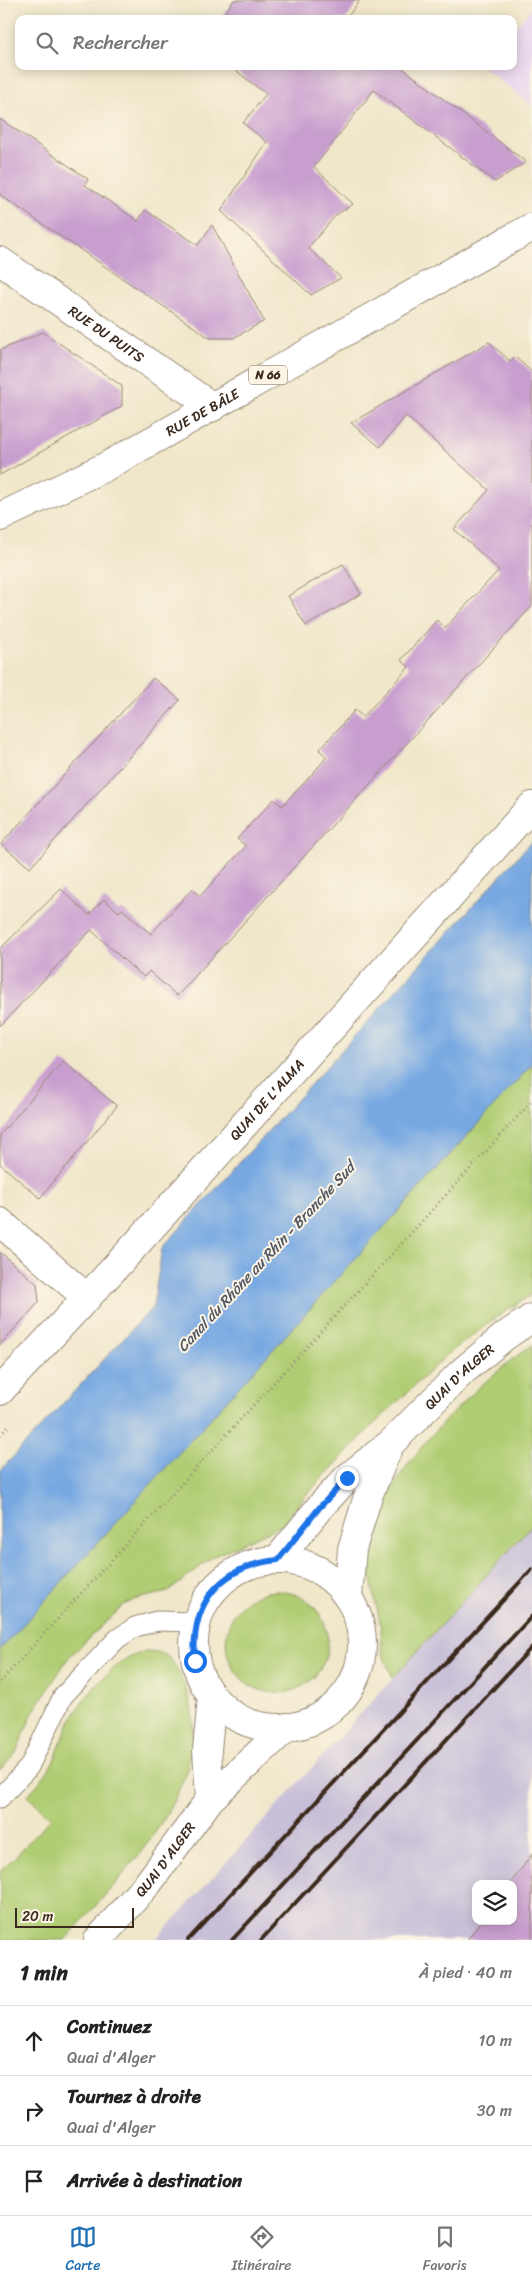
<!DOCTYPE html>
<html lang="fr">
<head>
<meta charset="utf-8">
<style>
  body { margin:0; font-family:Sriracha,sans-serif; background:#f6f6f6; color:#222 }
  .controls { position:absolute; right:15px; bottom:15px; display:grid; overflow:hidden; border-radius:10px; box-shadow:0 2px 12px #0003 }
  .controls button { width:45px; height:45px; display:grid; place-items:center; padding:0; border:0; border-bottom:1px solid #e0e0e0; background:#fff; color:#222; font:25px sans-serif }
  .scale { position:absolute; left:15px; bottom:12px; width:119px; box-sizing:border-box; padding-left:5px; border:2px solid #3b2a1e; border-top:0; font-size:14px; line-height:18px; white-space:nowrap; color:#3b2a1e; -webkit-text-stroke:4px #fcf5e5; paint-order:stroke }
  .stop { position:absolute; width:15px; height:15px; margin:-11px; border:4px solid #1a73e8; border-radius:50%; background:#fff }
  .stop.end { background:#1a73e8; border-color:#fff; box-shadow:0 1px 5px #0008 }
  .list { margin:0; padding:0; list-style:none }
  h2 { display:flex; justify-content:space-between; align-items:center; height:65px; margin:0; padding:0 20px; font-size:21px }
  h2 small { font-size:16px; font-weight:400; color:#767676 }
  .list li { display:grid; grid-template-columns:32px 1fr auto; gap:15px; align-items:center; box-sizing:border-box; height:70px; padding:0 20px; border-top:1px solid #e0e0e0 }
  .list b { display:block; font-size:19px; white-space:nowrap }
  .list p { margin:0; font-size:16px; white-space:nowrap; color:#767676 }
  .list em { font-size:16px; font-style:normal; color:#767676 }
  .icon { flex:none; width:28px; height:28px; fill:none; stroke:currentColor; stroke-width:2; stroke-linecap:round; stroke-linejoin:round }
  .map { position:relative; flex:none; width:532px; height:1940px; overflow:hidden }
  .search { position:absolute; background:#fff; box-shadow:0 2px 12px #0003; left:15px; right:15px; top:15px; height:55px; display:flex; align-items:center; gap:12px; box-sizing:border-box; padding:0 18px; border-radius:10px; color:#767676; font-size:19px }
  .sheet { height:275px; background:#fff }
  nav { display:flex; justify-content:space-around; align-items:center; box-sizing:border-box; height:70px; border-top:1px solid #e0e0e0; background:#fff; font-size:14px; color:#767676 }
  nav a { display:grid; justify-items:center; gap:2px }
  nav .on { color:#1f6fb2 }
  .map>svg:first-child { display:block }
  .built { fill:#e7d2ef }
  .industrial { fill:#c8bfd8; fill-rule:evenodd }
  .green { fill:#b0cd73; stroke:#767c48 }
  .water { fill:#77a8e2; stroke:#596980 }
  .building { fill:#c89ecf }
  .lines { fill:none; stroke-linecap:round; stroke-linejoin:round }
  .lane-casing { stroke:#968874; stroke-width:21 }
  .street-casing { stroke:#968874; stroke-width:30 }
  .primary-casing { stroke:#968874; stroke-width:30 }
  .path { stroke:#968874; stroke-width:3; stroke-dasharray:1 4; stroke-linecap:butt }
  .lane { stroke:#fff; stroke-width:19 }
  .street { stroke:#fff; stroke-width:28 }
  .primary { stroke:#fff; stroke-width:28 }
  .rail { stroke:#3b2a1e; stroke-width:4 }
  .route { stroke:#1a73e8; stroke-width:6 }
  .labels { text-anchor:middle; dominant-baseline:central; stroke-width:4; stroke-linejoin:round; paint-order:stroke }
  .shield { fill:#fcf5e5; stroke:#75675a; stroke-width:1 }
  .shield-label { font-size:12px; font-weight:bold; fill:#3b2a1e }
  .street-label { font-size:14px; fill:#3b2a1e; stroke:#fcf5e5 }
  .water-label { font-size:15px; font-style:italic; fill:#505663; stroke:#fcf5e5 }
</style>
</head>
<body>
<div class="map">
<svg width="532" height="1940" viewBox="0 0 532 1940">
  <rect width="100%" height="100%" fill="#fcf5e5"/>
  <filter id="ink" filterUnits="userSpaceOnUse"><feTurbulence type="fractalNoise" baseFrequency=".02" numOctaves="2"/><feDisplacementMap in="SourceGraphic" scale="10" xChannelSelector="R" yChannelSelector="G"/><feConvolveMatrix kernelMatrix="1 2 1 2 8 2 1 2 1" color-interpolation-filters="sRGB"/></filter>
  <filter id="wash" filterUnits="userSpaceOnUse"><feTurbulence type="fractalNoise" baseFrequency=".0096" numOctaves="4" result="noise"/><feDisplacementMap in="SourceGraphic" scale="20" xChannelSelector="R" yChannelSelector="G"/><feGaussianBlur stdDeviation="1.12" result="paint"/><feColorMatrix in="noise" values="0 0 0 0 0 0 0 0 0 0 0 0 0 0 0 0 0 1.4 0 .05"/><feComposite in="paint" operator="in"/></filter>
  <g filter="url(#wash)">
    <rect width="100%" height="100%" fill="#f0e7ca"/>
    <polygon class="built" points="532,7 532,106 482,66 513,66 513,30"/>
    <path class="industrial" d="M532 1525V1940H156L393 1678ZM476 1884H513V1921H476Z"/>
    <g class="green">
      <polygon points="532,1064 532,1294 494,1319 448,1354 373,1425 307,1494 280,1526 214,1556 168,1592 136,1599 124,1605 69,1657 33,1712 16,1753 0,1770 0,1650"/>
      <path d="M532 1345V1525L393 1678C390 1670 385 1662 383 1654 381 1644 382 1633 380 1623 375 1596 364 1562 372 1533 390 1466 476 1384 532 1345Z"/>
      <circle cx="277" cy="1642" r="51"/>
      <path d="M146 1651C170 1651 174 1662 183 1682 226 1777 122 1875 65 1940H0V1873L51 1818 27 1796C38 1784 49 1772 56 1756 61 1744 65 1731 71 1720 88 1691 113 1661 146 1651Z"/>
    </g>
    <polygon class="water" points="532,841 532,1064 0,1650 0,1471 153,1307 162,1248"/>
    <g id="blocks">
      <g class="building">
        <polygon points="234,0 360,0 346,19 220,19"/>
        <polygon points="230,66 400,66 526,162 495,182 374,90 314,167 353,204 336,215 308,248 341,278 311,295 221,211 267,142 243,123 266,94"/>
        <polygon points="0,119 88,179 85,185 138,221 145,210 198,245 212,225 264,321 234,338 210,338 0,195"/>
        <polygon points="43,332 122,386 122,406 0,475 0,350"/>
        <polygon points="489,342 510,361 515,357 532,372 532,606 177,996 149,971 144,977 134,969 91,930 0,1026 0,949 61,889 89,915 104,899 119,912 122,909 151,934 192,889 200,896 246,846 237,839 274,799 282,806 305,782 327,757 319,750 355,710 363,717 409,667 401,660 437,620 445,628 499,570 454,529 489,490 406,416 380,447 351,423"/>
        <polygon points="343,564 361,594 306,626 288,596"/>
        <polygon points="153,678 180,700 30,868 1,844"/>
        <polygon points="63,1061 117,1106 40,1198 0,1164 0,1135"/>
        <polygon points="0,1252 37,1284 39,1302 0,1345"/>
        <polygon points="532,1854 532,1940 467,1940 481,1921 513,1921 513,1884 510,1884"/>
      </g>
    </g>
  </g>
  <g filter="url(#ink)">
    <use href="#blocks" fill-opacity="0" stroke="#968874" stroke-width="1"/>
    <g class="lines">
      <g class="lane-casing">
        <polyline id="lane" points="0,1798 29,1767 63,1696 117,1639 135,1627 157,1621 196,1622"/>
      </g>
      <g class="street-casing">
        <g id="street">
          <path id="s1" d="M0 261 213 407"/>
          <polyline points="0,1222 87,1298"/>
          <path id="s2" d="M0 1391 121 1261 532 806"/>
        </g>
      </g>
      <g class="primary-casing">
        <g id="primary">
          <path id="s3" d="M0 517 105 467 532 227"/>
          <path id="s4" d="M278 1559 319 1508 347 1478 391 1443 463 1371 505 1336 532 1318"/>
          <circle cx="278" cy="1644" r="84"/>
          <polyline points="348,1597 352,1549 368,1496 389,1446"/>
          <polyline points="210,1799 207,1750 212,1697"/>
          <path id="s5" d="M98 1940 149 1882 210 1799 287 1727"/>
        </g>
      </g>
      <g class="path">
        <polyline points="0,1435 10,1425"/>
        <polyline points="0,1682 532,1101"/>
      </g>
      <use href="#lane" class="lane"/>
      <use href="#street" class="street"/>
      <use href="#primary" class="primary"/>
      <g class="rail">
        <polyline points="188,1940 532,1569"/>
        <polyline points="232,1940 532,1616"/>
        <polyline points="261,1940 532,1647"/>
      </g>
    </g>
  </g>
  <g class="lines" filter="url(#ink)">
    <path class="route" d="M195 1661C190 1603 220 1566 278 1560L319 1508 347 1478"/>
  </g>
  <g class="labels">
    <rect class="shield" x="249" y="365.5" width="38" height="19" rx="4"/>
    <g class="shield-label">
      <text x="268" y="375">N 66</text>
    </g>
    <g class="street-label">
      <text stroke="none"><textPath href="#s1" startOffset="129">RUE DU PUITS</textPath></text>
      <text stroke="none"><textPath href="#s3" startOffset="228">RUE DE BÂLE</textPath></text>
      <text stroke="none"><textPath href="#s2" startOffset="395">QUAI DE L'ALMA</textPath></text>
      <text stroke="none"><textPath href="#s4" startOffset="258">QUAI D'ALGER</textPath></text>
      <text stroke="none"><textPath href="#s5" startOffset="105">QUAI D'ALGER</textPath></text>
    </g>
    <g class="water-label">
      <text transform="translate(266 1257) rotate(-47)">Canal du Rhône au Rhin - Branche Sud</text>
    </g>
  </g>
</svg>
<div class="controls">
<button><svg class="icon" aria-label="layers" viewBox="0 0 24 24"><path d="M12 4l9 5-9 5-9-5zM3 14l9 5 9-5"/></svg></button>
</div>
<div class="scale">20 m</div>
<div class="stop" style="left:195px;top:1661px"></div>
<div class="stop end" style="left:347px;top:1478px"></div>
<div class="search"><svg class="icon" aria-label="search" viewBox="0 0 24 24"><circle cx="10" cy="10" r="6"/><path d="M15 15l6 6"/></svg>Rechercher</div>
</div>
<section class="sheet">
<h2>1 min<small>À pied · 40 m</small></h2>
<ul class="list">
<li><svg class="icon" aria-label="ahead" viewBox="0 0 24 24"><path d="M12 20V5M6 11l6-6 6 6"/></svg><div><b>Continuez</b><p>Quai d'Alger</p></div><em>10 m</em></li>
<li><svg class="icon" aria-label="right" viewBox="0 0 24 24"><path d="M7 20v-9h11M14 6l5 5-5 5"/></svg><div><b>Tournez à droite</b><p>Quai d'Alger</p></div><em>30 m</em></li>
<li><svg class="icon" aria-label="arrive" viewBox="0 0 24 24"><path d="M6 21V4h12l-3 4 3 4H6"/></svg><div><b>Arrivée à destination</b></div></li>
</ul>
</section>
<nav>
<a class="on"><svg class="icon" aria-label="map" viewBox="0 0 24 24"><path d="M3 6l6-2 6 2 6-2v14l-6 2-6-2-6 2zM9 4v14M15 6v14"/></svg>Carte</a>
<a><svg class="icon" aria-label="directions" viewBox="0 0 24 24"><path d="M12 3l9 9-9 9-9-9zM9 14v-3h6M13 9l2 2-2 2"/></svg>Itinéraire</a>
<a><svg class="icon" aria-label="saved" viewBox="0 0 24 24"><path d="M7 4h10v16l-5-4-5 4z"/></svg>Favoris</a>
</nav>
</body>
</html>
